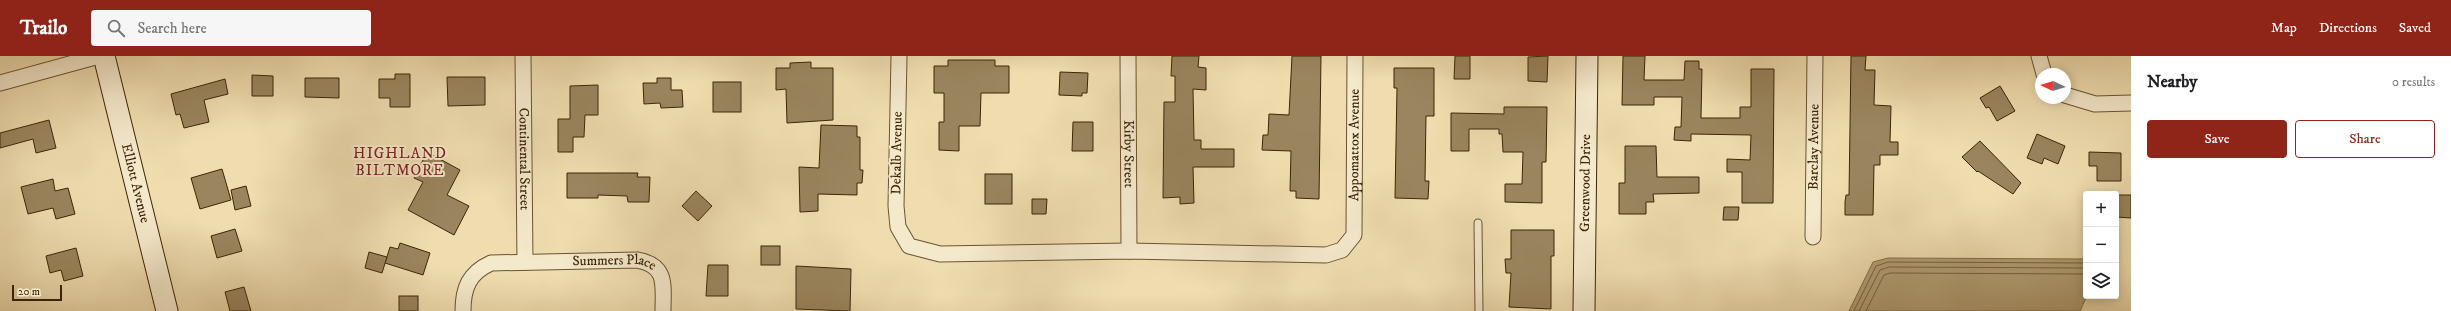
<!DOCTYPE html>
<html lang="en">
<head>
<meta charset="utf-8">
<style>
  body { margin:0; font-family:"IM FELL DW Pica",serif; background:#f6f6f6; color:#202124 }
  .controls { position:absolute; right:12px; bottom:12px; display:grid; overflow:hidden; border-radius:4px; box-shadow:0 2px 10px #0003 }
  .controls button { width:36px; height:36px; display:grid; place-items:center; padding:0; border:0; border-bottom:1px solid #e0e0e0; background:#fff; color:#202124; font:20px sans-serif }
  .compass { position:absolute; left:2035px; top:12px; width:36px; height:36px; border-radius:50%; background:#fff; box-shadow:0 2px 10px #0003; rotate:274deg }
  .scale { position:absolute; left:12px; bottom:10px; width:50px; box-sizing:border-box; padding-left:4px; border:2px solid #3d2605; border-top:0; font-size:11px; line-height:14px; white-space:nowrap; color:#3d2605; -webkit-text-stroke:3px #f5e9cc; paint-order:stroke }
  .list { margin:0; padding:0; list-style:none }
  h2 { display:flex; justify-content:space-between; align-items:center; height:52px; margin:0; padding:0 16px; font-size:17px }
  h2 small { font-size:13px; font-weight:400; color:#757577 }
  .actions { display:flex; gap:8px; padding:12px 16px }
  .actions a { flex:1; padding:9px 0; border:1px solid #8f2418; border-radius:4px; text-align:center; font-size:14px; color:#8f2418 }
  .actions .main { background:#8f2418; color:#fff }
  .icon { flex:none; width:22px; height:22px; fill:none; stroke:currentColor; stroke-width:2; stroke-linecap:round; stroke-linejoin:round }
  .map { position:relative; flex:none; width:2131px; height:255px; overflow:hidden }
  header { display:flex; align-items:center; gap:24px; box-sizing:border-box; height:56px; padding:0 20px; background:#8f2418; color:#fff }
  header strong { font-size:19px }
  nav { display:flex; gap:22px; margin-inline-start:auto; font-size:14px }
  .search { width:280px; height:36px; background:#f6f6f6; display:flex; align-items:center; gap:10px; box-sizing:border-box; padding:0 14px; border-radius:4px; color:#757577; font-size:15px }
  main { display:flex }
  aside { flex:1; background:#fff }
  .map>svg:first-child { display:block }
  .water { fill:#b29f76; stroke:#836f49 }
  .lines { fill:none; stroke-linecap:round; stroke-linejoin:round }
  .shore { stroke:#78623e; stroke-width:1 }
  .building { fill:#9a855e; stroke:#3d2605 }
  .lane-casing { stroke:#6a5430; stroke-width:9 }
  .street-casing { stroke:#6a5430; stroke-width:17 }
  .secondary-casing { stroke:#3d2605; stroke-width:23 }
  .lane { stroke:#f5e9cc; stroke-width:7 }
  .street { stroke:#f5e9cc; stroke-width:15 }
  .secondary { stroke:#f5e9cc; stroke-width:21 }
  .labels { text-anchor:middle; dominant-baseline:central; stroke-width:4; stroke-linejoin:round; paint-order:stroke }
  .street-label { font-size:14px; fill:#3d2605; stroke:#f5e9cc }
  .neighbourhood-label { font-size:15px; letter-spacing:1px; fill:#7a1f14; stroke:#f5e9cc }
</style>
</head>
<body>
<header>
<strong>Trailo</strong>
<div class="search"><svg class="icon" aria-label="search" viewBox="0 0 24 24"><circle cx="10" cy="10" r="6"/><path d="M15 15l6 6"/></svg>Search here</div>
<nav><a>Map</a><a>Directions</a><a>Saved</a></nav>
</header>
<main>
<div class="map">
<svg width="2131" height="255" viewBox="0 0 2131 255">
  <rect width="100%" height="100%" fill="#efddb0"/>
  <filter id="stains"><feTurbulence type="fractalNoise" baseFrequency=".005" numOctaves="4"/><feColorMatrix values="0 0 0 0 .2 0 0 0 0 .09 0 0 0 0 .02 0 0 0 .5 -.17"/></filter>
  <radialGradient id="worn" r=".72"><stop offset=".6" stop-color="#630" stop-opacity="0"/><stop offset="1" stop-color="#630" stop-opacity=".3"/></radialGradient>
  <polygon class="water" points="1888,202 2086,203 2087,240 2080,255 1849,255 1873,206"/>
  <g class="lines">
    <g class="shore">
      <polyline points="1854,255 1876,210 1888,206 2086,207"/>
      <polyline points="1859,255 1880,214 1889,211 2086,212"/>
      <polyline points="1866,255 1884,219 1890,217 2086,218"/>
    </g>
  </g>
  <g class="building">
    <polygon points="1172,0 1199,0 1198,11 1206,12 1206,34 1193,33 1194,84 1201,84 1201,93 1234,93 1234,111 1193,111 1194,147 1180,148 1180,141 1163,142 1164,46 1175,46 1175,20 1171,20"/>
    <polygon points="1292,0 1321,0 1319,143 1296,142 1296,135 1290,135 1291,95 1262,94 1263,79 1268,79 1269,58 1289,59"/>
    <polygon points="1455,0 1470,0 1470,23 1454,23"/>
    <polygon points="1548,0 1547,26 1528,25 1528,1"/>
    <polygon points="1623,0 1645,0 1644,24 1684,24 1685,5 1699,5 1699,13 1702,13 1701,62 1740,62 1740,51 1751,51 1751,13 1774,13 1773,147 1742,147 1742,116 1727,116 1727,103 1750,104 1751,79 1691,78 1691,85 1674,84 1675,71 1681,71 1682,41 1654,41 1654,49 1622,49"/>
    <polygon points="1851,0 1866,0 1865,14 1875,14 1874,49 1891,50 1890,86 1898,86 1898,99 1880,99 1880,109 1874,109 1873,159 1845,159 1845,146 1846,139 1849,139"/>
    <polygon points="948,4 995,4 995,10 1009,10 1009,37 981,37 980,70 959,70 959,95 939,94 939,66 944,66 944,37 934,37 934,10 948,10"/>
    <polygon points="811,6 811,12 833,12 833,64 787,67 786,33 776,34 776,12 790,12 790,7"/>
    <polygon points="1394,12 1434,12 1434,60 1426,60 1425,125 1429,125 1428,143 1395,142 1397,32 1394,32"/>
    <polygon points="1060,16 1088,17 1087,37 1082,37 1082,40 1059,39"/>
    <polygon points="395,18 410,18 410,51 390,51 390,42 379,42 379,23 395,23"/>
    <polygon points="252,19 273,20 273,40 252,40"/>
    <polygon points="447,21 485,21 485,49 448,50"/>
    <polygon points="305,22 339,22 339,42 305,41"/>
    <polygon points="657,22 671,22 671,34 682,34 683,51 661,52 660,47 644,48 643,27 657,27"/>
    <polygon points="225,23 228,38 204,44 209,66 184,72 180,58 176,59 171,38"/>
    <rect x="713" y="26" width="28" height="30"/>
    <polygon points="598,29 598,59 585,59 584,81 573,81 573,96 558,96 558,63 570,63 570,30"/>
    <polygon points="2000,30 2015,55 1997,65 1989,51 1986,52 1980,42"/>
    <polygon points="1504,51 1547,51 1546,106 1542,106 1542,147 1505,146 1505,128 1522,128 1523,96 1503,96 1502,78 1499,78 1499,73 1469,73 1469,95 1451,95 1451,57 1504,58"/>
    <polygon points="49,64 56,92 36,97 33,83 0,92 0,77"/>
    <polygon points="1073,66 1093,66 1093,95 1072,95"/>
    <polygon points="821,69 857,70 857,81 860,81 860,114 863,114 862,127 857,127 857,139 818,138 818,155 800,156 799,111 819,112"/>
    <polygon points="2037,78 2065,90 2058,108 2044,102 2042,108 2027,102"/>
    <polygon points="1980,85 2021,127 2013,138 1978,115 1977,116 1962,101"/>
    <polygon points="1625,90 1656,90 1657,121 1699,121 1699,137 1653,138 1654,146 1646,146 1646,158 1619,158 1619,127 1625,127"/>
    <polygon points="427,96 460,114 447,139 469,150 454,179 408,154 423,126 414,122"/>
    <polygon points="2089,96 2121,97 2121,125 2097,125 2097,110 2089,110"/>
    <polygon points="222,113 231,144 200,153 191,122"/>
    <polygon points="567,117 638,117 637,121 650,121 649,146 628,146 627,140 598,139 598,142 567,142"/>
    <rect x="985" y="118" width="27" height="30"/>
    <polygon points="53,123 55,135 68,132 75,158 56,163 53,152 28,158 21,131"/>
    <polygon points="246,130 251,150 235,154 231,134"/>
    <polygon points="696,135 712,150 698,165 682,150"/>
    <polygon points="2116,139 2131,139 2131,162 2116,161"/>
    <polygon points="1032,143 1047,143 1046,158 1032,158"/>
    <polygon points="1724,151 1739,151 1738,164 1723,164"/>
    <polygon points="235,173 242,195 217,202 211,180"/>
    <polygon points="1511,174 1554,174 1554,200 1551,200 1551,253 1509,251 1511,217 1506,217 1505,203 1511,203"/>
    <polygon points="400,187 430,197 423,219 385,207 390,191 398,193"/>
    <rect x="761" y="190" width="19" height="19"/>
    <polygon points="76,192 83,220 64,225 61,214 50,217 46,200"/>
    <polygon points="369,196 387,201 382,217 365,212"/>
    <polygon points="708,209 728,209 728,240 706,240"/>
    <polygon points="796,210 851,213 850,255 796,253"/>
    <polygon points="244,231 251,255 230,255 225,236"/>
    <rect x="399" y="240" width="19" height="15"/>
  </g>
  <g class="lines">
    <g class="lane-casing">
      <polyline id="lane" points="1478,167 1479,255"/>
    </g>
    <g class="street-casing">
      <g id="street">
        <path id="s1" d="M523 0 525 206"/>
        <path id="s2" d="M899 0 896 150 898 171 909 190 940 198 1129 195 1326 199 1342 194 1354 179 1355 0"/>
        <path id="s3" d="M1128 0 1129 195"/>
        <polyline points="2039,0 2044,18"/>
        <polyline points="0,27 99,0"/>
        <polyline points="2065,39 2095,48 2131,47"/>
        <path id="s4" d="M1813 181 1815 0"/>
        <path id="s5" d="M463 255C463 232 469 217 491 207L637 204C668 209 663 230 663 255"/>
      </g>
    </g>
    <g class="secondary-casing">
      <g id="secondary">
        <path id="s6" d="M104 0 167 255"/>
        <path id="s7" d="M1584 255 1587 0"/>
      </g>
    </g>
    <use href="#lane" class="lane"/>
    <use href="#street" class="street"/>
    <use href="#secondary" class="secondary"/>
  </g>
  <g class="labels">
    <g class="street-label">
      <text stroke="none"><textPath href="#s2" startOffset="737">Appomattox Avenue</textPath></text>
      <text stroke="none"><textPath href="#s4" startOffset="90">Barclay Avenue</textPath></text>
      <text transform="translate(897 97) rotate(-89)">Dekalb Avenue</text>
      <text stroke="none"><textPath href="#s3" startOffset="98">Kirby Street</textPath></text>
      <text stroke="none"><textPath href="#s1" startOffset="103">Continental Street</textPath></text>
      <text stroke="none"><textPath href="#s6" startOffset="131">Elliott Avenue</textPath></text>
      <text stroke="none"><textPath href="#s7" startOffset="128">Greenwood Drive</textPath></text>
      <text stroke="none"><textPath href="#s5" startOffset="183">Summers Place</textPath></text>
    </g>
    <g class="neighbourhood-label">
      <text x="400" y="97">HIGHLAND<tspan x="400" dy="17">BILTMORE</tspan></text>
    </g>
  </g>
  <rect width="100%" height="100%" filter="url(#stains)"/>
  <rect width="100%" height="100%" fill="url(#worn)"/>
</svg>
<div class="controls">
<button>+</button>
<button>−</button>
<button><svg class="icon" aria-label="layers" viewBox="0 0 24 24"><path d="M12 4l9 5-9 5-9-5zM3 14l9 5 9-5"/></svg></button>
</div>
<svg class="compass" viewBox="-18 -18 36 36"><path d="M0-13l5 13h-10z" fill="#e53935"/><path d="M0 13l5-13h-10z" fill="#757577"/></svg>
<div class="scale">20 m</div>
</div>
<aside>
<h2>Nearby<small>0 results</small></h2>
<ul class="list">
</ul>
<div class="actions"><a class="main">Save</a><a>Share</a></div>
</aside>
</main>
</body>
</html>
